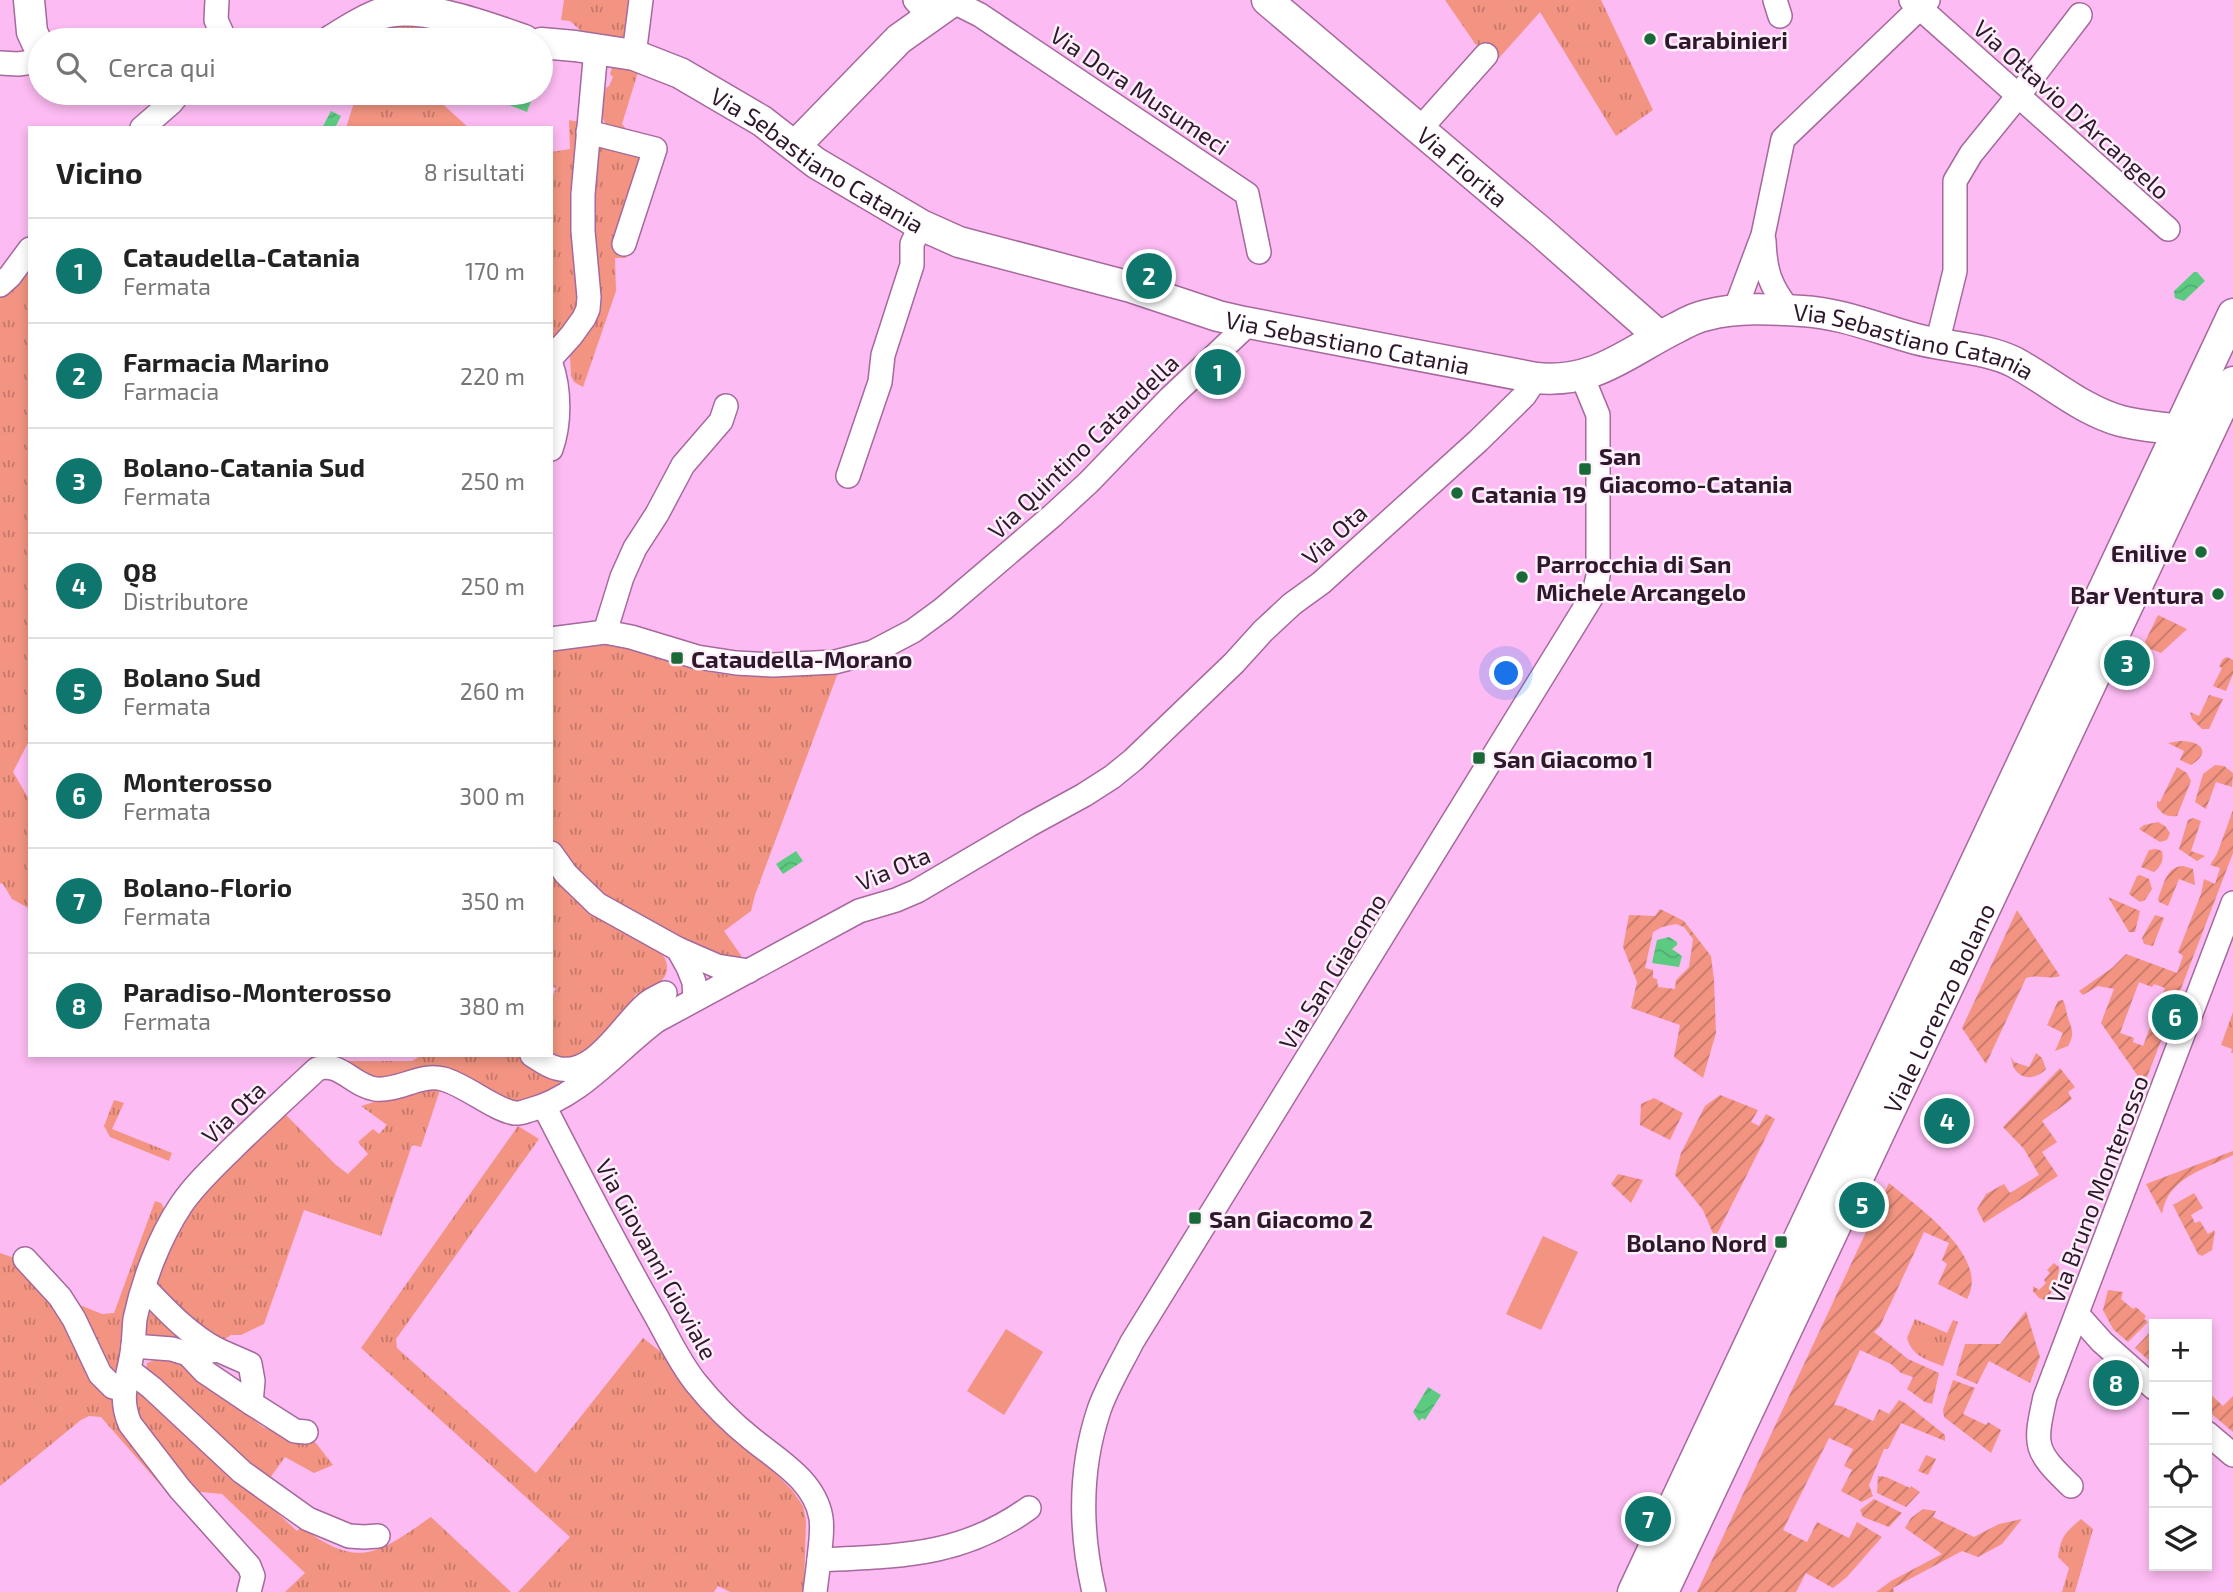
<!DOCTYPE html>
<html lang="it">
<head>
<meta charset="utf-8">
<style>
  body { margin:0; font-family:"Exo 2",sans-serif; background:#f2f2f2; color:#222 }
  .controls { position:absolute; right:21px; bottom:21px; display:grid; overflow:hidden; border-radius:0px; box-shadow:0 4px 10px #0003 }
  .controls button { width:63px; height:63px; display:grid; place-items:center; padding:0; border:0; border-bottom:2px solid #e0e0e0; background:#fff; color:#222; font:35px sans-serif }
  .you { position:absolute; left:1507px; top:674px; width:24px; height:24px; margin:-18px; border:5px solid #fff; border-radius:50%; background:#1a73e8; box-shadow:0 0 0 10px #1a73e833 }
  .badge { display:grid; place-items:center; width:46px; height:46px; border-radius:50%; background:#0f766e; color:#fff; font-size:23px; font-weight:700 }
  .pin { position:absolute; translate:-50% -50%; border:4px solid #fff; box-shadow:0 2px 7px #0006 }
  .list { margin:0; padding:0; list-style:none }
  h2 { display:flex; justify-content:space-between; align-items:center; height:91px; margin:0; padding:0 28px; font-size:30px }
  h2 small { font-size:23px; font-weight:400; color:#767676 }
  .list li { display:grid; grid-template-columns:46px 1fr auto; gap:21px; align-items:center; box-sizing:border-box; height:105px; padding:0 28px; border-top:2px solid #e0e0e0 }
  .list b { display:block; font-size:26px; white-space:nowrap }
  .list p { margin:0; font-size:23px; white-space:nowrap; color:#767676 }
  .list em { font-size:23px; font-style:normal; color:#767676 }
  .icon { flex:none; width:38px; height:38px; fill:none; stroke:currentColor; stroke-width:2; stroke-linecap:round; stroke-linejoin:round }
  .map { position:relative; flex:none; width:2233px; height:1592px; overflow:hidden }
  .search { position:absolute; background:#fff; box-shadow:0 4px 10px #0003; left:28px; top:28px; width:525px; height:77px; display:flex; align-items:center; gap:18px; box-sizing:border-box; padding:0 24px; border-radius:38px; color:#767676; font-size:26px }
  .panel { position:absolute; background:#fff; box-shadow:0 4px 10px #0003; left:28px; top:126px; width:525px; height:931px; border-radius:0px }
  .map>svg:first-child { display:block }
  .grass { fill:url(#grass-tufts) }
  .garden { fill:url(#garden-furrows); fill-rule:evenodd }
  .pitch { fill:#f29481 }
  .water { fill:url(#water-waves) }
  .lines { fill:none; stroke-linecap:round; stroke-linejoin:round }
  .minor-casing { stroke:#a5699c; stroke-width:26 }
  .major-casing { stroke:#a5699c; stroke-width:33 }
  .minor { stroke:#fff; stroke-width:23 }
  .major { stroke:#fff; stroke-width:30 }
  .poi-dot { fill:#1a6939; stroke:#fef0fb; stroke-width:2.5 }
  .labels { text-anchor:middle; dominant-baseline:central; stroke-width:5; stroke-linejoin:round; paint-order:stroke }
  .poi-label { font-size:24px; font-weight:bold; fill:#2f172c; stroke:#fef0fb; text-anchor:start }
  .street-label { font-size:24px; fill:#2f172c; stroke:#fef0fb }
</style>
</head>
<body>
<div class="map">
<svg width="2233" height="1592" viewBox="0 0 2233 1592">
  <defs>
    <pattern id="grass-tufts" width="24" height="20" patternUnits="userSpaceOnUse" patternTransform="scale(1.75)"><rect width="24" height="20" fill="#f29481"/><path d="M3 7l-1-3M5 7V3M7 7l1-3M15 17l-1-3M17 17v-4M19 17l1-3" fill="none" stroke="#c4786a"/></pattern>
    <pattern id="garden-furrows" width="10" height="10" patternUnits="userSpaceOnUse" patternTransform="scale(1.75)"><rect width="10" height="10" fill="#f29481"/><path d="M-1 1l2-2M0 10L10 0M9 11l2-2" fill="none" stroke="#c4786a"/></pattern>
    <pattern id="water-waves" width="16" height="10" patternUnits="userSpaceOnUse" patternTransform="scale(1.75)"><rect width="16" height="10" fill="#5ccb81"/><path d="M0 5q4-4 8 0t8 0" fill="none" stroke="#50ae70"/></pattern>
  </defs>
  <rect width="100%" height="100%" fill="#fcbbf2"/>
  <g class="grass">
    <polygon points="564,0 633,0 624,45 590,39 570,21 561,20"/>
    <polygon points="1445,0 1601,0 1653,110 1616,136 1540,12 1499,58 1484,44 1476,45"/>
    <polygon points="399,25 423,25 452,32 449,40 368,40 365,34 378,28"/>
    <path d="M613 65 639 69 622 124 633 137C601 127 597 121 606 88L609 86 613 77 610 74Z"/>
    <polygon points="357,93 439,93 437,99 469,128 346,128"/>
    <polygon points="569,120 579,122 583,300 551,348 551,152 570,149"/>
    <polygon points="594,143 643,152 629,251 626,258 615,258 616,291 583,387 574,382 571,375 570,356 592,261"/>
    <polygon points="30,267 30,739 13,772 30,801 30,909 12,899 3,884 0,883 0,296 22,279"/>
    <path d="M592 643C612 644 631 645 650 651 669 656 687 666 706 671 749 681 796 674 839 670L755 895 751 911 724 931 747 964 714 959 597 893 560 850 551 836V647Z"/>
    <path d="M551 869 657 947C680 973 660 986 635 995L624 1018 571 1065 551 1055V1000L556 988 551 986Z"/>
    <polygon points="2233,1012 2233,1053 2231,1053 2232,1049 2221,1045"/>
    <polygon points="422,1055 522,1055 571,1072 572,1085 518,1105 473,1087 386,1083 368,1076 344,1061 412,1061"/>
    <polygon points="419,1088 439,1088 439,1093 421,1147 412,1145 381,1236 304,1210 264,1324 241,1335 231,1335 225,1339 211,1337 157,1295 155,1278 181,1217 281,1110 336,1165 348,1174 368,1154 358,1142 373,1129 379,1134 387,1125 361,1106"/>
    <polygon points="114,1100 124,1103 112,1129 172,1153 169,1161 110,1137 104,1126"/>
    <polygon points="518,1126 539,1139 396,1339 397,1348 536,1473 643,1338 661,1352 688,1392 704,1411 779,1477 792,1490 803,1506 806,1520 804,1592 730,1592 718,1586 714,1592 518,1592 570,1537 361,1348"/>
    <polygon points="155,1201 161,1203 166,1212 119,1366 111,1374 75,1303 102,1314 114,1313"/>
    <polygon points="0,1253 17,1259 37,1279 96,1378 243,1574 241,1577 101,1417 89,1416 81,1420 0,1486"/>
    <polygon points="144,1303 185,1334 180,1339 145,1335"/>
    <path d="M1915 1319 1947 1333 1953 1320 1958 1322 1943 1366C1927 1360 1912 1356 1907 1338Z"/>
    <polygon points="160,1358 176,1362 185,1367 263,1427 285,1436 309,1439 316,1443 333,1465 314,1473 285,1457 267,1482 146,1371 147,1363"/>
    <path d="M133 1388H141L297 1531 301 1527C360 1570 377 1554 431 1517L511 1592H285L305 1573 222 1494 191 1491 134 1417Z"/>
    <path d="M2081 1519 2093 1529 2075 1592H2062L2069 1568 2058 1557C2061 1536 2065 1533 2081 1519Z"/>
  </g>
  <g class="garden">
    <polygon points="2158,615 2187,629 2161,653 2143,646"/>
    <polygon points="2227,657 2233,660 2233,674 2226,691 2213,686 2222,668 2219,666 2223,659"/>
    <polygon points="2209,695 2223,699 2209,729 2202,729 2192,719 2190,712 2199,716"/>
    <path d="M2180 741C2200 741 2213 751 2191 765L2180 760 2184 751 2168 743Z"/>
    <polygon points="2215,765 2224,766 2233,773 2232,787 2216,782 2206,809 2195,802 2203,774"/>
    <path d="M2177 767 2187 773 2191 781 2177 816C2167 817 2163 815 2157 807V801L2160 802Z"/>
    <path d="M2233 810V853L2144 1085 2101 1023 2114 989 2098 986 2083 995 2079 991 2112 968 2126 954 2177 973 2183 956 2178 952 2201 894 2204 879 2215 884 2220 868 2210 865 2217 854ZM2139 982 2152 987 2154 984 2165 988 2143 1046 2133 1042 2134 1038 2120 1033Z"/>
    <polygon points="2193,818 2201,821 2191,851 2205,856 2197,861 2179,849 2188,820"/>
    <polygon points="2158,822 2165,826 2170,833 2167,840 2160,842 2139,829 2144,825"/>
    <path d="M2156 849 2162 851C2164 861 2161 866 2154 872L2141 867 2149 850Z"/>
    <path d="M2183 866 2193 869 2195 885 2179 879 2168 906 2159 902 2158 899C2164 884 2166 867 2183 866Z"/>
    <polygon points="2140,875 2149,879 2152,889 2145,900 2140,902 2129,894 2137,876"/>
    <polygon points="2108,897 2140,911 2135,932 2129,932"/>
    <path d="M1660 909 1684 921 1711 956 1714 980 1716 1033 1703 1078 1674 1057 1680 1025 1631 1008 1637 982 1623 947 1629 915 1655 916ZM1676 924 1684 927 1693 939 1689 967 1676 980 1675 989 1658 987 1657 979 1653 978V970L1645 968 1653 932 1662 927Z"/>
    <path d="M2017 910 2060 976C2048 980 2039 974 2026 978L1986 1064 1962 1028Z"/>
    <polygon points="2155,915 2164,918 2153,946 2144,944 2142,938"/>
    <path d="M2063 1000C2066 1006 2066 1012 2068 1018 2072 1029 2075 1034 2068 1046L2055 1051 2063 1033 2047 1025 2058 1001Z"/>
    <path d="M2036 1053 2042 1058 2046 1069C2037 1079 2022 1081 2014 1068 2012 1064 2012 1060 2010 1056L2014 1062 2029 1067Z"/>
    <polygon points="2060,1068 2075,1087 2068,1092 2072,1099 2042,1121 2057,1142 2042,1152 2058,1176 1984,1223 1977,1209 1986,1194 2004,1184 2010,1193 2039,1175 2024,1149 2003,1127"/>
    <polygon points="1720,1095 1758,1110 1751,1122 1759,1126 1766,1114 1775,1119 1715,1238 1703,1210 1675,1175 1681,1153 1705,1106"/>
    <polygon points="1654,1098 1683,1113 1670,1140 1640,1125 1641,1104"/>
    <path d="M2233 1151V1155C2204 1170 2168 1177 2162 1214L2146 1184Z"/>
    <polygon points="1618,1174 1643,1180 1631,1203 1611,1184"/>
    <path d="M1889 1183C1917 1207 1991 1256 1967 1299L1938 1284 1947 1264 1942 1260 1949 1243 1924 1232 1880 1326 1874 1332 1908 1359 1939 1373 1932 1404 1925 1402 1907 1389 1913 1377 1901 1373 1891 1364 1860 1350 1834 1405 1841 1406 1873 1421 1879 1409 1889 1414 1899 1400 1905 1403 1945 1435V1441L1901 1423 1888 1449H1884L1869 1485 1873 1496 1862 1502 1841 1491 1852 1470 1844 1466 1853 1449 1829 1438 1783 1530 1807 1542 1817 1522 1849 1538 1857 1522 1882 1537 1847 1577 1833 1588 1806 1573 1796 1592H1697Z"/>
    <polygon points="2194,1193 2203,1208 2191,1215 2195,1223 2200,1221 2208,1234 2215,1230 2212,1250 2202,1256 2198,1254 2173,1205"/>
    <path d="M2054 1263 2059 1267C2059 1279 2054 1291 2045 1300L2039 1298 2033 1291V1286L2039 1290 2046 1283 2044 1280 2050 1273 2047 1270Z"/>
    <polygon points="2108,1290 2123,1292 2121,1299 2133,1309 2136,1307 2146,1316 2144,1319 2148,1322 2128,1342 2113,1329 2103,1310"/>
    <polygon points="2026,1311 2040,1357 2030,1383 1989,1361 1977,1384 1956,1375 1965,1344 2000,1344"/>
    <polygon points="2154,1328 2154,1365 2135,1348"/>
    <polygon points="1953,1380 1975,1388 1963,1414 1986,1425 1988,1422 2001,1430 1991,1453 1944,1417 1943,1410"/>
    <polygon points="2207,1391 2223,1406 2233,1396 2233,1432 2207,1410"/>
    <polygon points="1926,1455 1936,1459 1928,1475 1918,1471"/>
    <polygon points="1878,1476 1886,1477 1910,1488 1911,1486 1920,1492 1906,1507 1877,1493"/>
    <polygon points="1874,1499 1902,1513 1889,1527 1863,1517 1860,1510"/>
    <polygon points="1923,1509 1936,1511 1933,1517 1974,1537 1999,1524 2022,1519 2002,1544 1978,1557 1962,1551 1893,1588 1894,1592 1876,1592 1891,1581 1942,1554 1905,1528 1911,1518"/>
  </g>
  <g class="pitch">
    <polygon points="1543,1236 1578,1252 1541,1330 1506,1314"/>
    <polygon points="1006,1329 1043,1352 1004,1415 967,1391"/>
  </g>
  <g class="water">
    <polygon points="512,94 531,101 527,112 507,104"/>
    <polygon points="331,111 341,116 335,128 322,128"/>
    <polygon points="2194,272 2197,272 2205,281 2184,301 2175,298 2174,291"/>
    <polygon points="796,851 803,861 783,874 776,864"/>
    <polygon points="1669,937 1677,942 1677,945 1672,949 1682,956 1679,967 1652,963 1657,940"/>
    <polygon points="1428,1387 1441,1395 1425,1420 1422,1418 1419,1421 1413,1412"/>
  </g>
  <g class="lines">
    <g class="minor-casing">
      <g id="minor">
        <polyline points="217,0 216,20 225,40"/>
        <polyline points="915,0 929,16"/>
        <polyline points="1775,0 1780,16"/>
        <polyline points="1911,0 2168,229"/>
        <polyline points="952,1 980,15 1247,194 1259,252"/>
        <polyline points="634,55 641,0"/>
        <polyline points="0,63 18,64 40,61"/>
        <polyline points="142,128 171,103 179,93"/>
        <polyline points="1420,129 1486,55"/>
        <polyline points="588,132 655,149 624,244"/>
        <path d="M1764 241C1765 271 1770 286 1789 310"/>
        <polyline points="0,285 10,276 30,249"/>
        <polyline points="1731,311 1738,302 1763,235 1783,139 1928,0"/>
        <polyline points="1937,344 1955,271 1955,181 1971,154 2018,96 2080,15"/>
        <polyline points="551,358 571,336 584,318 588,309 589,297 583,231 583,194 596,49"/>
        <path d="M551 364C560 390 560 424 551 449"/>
        <polyline points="848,476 880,382 883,355 912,265 912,244 921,225"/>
        <polyline points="605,632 622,577 635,548 657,514 683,465 721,421 726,406"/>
        <polyline points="551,639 605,632 631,637 697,657 736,663 773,665 835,662 873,652 913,631 943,609 1052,516 1089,482 1170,398 1242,330 1244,322"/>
        <polyline points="551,853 566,874 597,904 678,949 688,967 694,982 695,999"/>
        <polyline points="678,949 717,966 749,971"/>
        <path d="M532 1055C540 1060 548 1066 556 1068 594 1079 623 1023 646 1004 652 999 659 996 665 993"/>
        <path d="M544 1106C580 1176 616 1246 655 1314 668 1337 679 1362 696 1383 712 1403 732 1423 752 1439 779 1461 815 1481 821 1518 823 1532 820 1546 819 1560"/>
        <polyline points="25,1259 60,1297 74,1319 100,1374 113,1387 123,1389"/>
        <path d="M144 1287C166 1310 189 1335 218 1350"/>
        <polyline points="2077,1314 2102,1342 2154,1388"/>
        <polyline points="133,1346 172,1349 188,1354 218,1350 250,1364 253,1381 251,1403"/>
        <polyline points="188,1354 205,1372 251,1403 295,1431 306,1432"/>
        <polyline points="129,1370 152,1388 242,1472 308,1519 349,1536 364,1537 378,1536"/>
        <polyline points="2207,1433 2233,1455"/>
        <path d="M2071 1486C2034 1450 2034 1447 2045 1397L2233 903"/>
        <path d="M249 1592 253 1576 249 1566 180 1489 130 1424C117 1394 130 1376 133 1346 134 1337 134 1328 135 1319 143 1281 159 1238 181 1205 196 1183 216 1165 235 1146 262 1120 290 1094 317 1069 338 1060 354 1086 375 1089 398 1092 420 1073 443 1079 464 1084 496 1111 515 1113 519 1114 526 1111 530 1110 580 1097 616 1051 656 1021L859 911 896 900 917 891 1029 825 1084 795 1112 777 1133 760 1234 663 1263 631 1292 604 1321 583 1478 441 1524 396 1536 378"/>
        <path d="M815 1592 819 1560C899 1556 961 1557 1029 1508"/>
        <path d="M1094 1592C1080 1532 1079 1470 1099 1410 1107 1387 1121 1364 1132 1342L1594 593 1598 576V415L1582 376"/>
      </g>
    </g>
    <g class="major-casing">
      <g id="major">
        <polyline points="29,0 32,32 40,49"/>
        <path id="s1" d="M1267 0 1541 232 1659 336"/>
        <path d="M332 40C347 31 363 20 380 14 419 1 487 27 524 40"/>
        <path id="s2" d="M541 43 575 46 634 55 680 73 762 121 816 163 921 225 959 242 1131 287 1218 316 1244 322 1536 378C1596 384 1627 352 1678 327 1687 322 1697 317 1707 315 1737 307 1772 309 1802 311 1842 313 1878 329 1916 339 1946 347 1986 348 2014 362 2050 381 2081 410 2121 421 2140 426 2160 427 2179 430"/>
        <polyline points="795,146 899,39 954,0"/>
        <polyline points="1633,1592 2233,314"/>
        <path id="s3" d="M1663 1592 2233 382"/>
      </g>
    </g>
    <use href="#minor" class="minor"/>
    <use href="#major" class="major"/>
  </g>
  <g class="poi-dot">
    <circle cx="1650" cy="39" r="7"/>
    <rect x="1578" y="462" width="14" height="14" rx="3.5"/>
    <circle cx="1457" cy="493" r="7"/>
    <circle cx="2201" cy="552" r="7"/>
    <circle cx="1522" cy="577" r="7"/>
    <circle cx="2218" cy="594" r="7"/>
    <rect x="670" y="651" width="14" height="14" rx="3.5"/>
    <rect x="1472" y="751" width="14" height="14" rx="3.5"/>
    <rect x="1188" y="1211" width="14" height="14" rx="3.5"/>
    <rect x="1774" y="1235" width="14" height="14" rx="3.5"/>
  </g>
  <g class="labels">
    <g class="poi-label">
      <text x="1664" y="39">Carabinieri</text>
      <text x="1599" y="455">San<tspan x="1599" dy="28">Giacomo-Catania</tspan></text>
      <text x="1471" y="493">Catania 19</text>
      <text x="2187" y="552" text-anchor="end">Enilive</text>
      <text x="1536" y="563">Parrocchia di San<tspan x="1536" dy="28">Michele Arcangelo</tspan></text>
      <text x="2204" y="594" text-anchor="end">Bar Ventura</text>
      <text x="691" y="658">Cataudella-Morano</text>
      <text x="1493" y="758">San Giacomo 1</text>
      <text x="1209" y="1218">San Giacomo 2</text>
      <text x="1767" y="1242" text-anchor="end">Bolano Nord</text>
    </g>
    <g class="street-label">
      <text transform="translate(1140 90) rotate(34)">Via Dora Musumeci</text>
      <text transform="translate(2072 109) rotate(42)">Via Ottavio D'Arcangelo</text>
      <text stroke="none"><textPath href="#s2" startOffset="306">Via Sebastiano Catania</textPath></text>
      <text stroke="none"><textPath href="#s1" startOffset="257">Via Fiorita</textPath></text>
      <text stroke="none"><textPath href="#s2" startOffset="872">Via Sebastiano Catania</textPath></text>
      <text stroke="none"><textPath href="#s2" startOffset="1460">Via Sebastiano Catania</textPath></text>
      <text transform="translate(1083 446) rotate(-44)">Via Quintino Cataudella</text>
      <text transform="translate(1334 534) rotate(-42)">Via Ota</text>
      <text transform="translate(893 868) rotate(-23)">Via Ota</text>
      <text transform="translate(1332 971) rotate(-58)">Via San Giacomo</text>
      <text stroke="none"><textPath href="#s3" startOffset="646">Viale Lorenzo Bolano</textPath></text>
      <text transform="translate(233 1112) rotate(-44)">Via Ota</text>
      <text transform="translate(2097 1189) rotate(-69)">Via Bruno Monterosso</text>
      <text transform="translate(657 1259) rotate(61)">Via Giovanni Gioviale</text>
    </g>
  </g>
</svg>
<div class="controls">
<button>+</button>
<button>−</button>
<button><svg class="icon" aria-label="locate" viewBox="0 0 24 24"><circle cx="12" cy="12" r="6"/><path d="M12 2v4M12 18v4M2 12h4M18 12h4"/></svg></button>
<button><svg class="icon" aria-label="layers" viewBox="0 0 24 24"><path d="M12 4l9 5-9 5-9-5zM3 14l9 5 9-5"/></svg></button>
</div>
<div class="you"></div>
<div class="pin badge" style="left:1218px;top:372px">1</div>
<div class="pin badge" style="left:1149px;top:276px">2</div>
<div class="pin badge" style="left:2127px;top:663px">3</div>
<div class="pin badge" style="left:1947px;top:1121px">4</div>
<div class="pin badge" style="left:1862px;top:1205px">5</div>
<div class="pin badge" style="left:2175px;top:1017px">6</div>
<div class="pin badge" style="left:1648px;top:1519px">7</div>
<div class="pin badge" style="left:2116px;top:1383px">8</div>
<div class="search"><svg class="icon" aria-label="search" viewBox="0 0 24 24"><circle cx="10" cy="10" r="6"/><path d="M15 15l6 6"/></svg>Cerca qui</div>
<section class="panel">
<h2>Vicino<small>8 risultati</small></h2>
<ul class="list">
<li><span class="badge">1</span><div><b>Cataudella-Catania</b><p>Fermata</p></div><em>170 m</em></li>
<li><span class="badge">2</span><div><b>Farmacia Marino</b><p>Farmacia</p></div><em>220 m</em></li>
<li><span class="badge">3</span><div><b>Bolano-Catania Sud</b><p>Fermata</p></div><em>250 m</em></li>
<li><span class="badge">4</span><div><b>Q8</b><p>Distributore</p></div><em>250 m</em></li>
<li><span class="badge">5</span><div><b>Bolano Sud</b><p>Fermata</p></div><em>260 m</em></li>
<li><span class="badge">6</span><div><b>Monterosso</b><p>Fermata</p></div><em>300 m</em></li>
<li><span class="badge">7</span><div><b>Bolano-Florio</b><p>Fermata</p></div><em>350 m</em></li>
<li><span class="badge">8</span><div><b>Paradiso-Monterosso</b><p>Fermata</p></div><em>380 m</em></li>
</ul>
</section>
</div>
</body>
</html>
